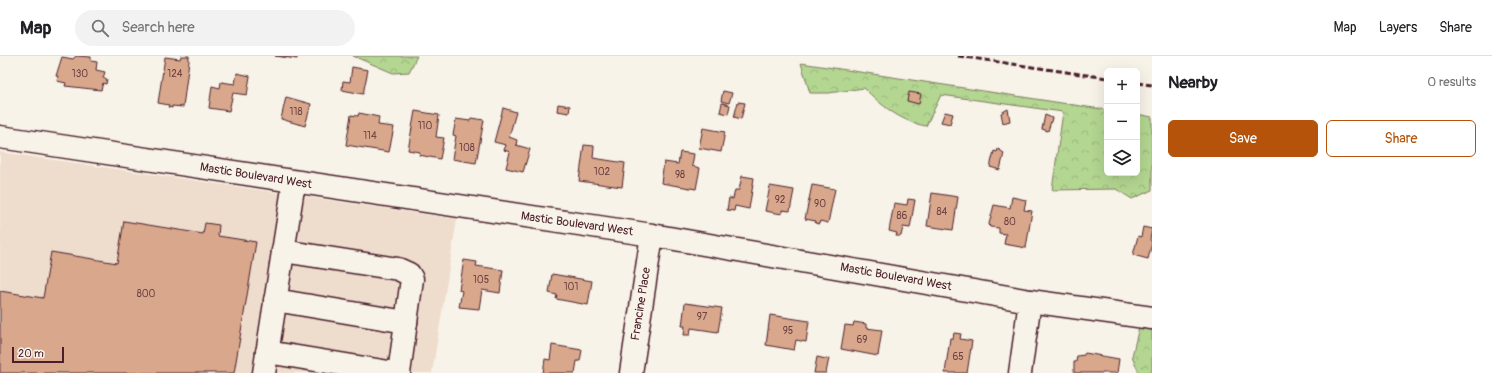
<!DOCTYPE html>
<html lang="en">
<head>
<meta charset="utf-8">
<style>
  body { margin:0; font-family:Pangolin,sans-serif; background:#f2f2f2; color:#202124 }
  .controls { position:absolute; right:12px; top:12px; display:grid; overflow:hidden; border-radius:6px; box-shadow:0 4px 16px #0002 }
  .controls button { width:36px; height:36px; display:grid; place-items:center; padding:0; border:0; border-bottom:1px solid #e0e0e0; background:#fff; color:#202124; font:20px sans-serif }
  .scale { position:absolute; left:12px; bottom:10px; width:52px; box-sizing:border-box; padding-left:4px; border:2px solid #4a1f2b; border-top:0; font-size:11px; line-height:14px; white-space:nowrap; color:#4a1f2b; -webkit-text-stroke:3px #f7f3e8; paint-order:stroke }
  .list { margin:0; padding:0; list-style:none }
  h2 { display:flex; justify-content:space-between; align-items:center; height:52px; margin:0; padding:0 16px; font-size:17px }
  h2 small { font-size:13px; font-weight:400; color:#757577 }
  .actions { display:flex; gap:8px; padding:12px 16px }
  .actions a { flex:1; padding:9px 0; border:1px solid #b45309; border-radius:6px; text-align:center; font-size:14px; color:#b45309 }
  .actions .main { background:#b45309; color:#fff }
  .icon { flex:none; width:22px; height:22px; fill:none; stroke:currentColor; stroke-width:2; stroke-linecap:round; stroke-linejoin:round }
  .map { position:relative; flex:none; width:1152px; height:317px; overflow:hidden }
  header { display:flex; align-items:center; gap:24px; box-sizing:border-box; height:56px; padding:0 20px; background:#fff; border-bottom:1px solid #e0e0e0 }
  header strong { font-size:19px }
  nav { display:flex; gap:22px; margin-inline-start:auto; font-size:14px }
  .search { width:280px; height:36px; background:#f2f2f2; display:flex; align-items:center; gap:10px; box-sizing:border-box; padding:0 14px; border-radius:22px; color:#757577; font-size:15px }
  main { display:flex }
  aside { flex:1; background:#fff }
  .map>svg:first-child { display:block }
  .built { fill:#eedccc }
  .forest { fill:url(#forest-crowns); stroke:#7e7a5e }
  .building { fill:#d9a88c; stroke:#4a1f2b }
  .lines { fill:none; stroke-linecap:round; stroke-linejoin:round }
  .minor-casing { stroke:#4a1f2b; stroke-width:25 }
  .minor { stroke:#f7f3e8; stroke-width:22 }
  .rail { stroke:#4a1f2b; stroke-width:3; stroke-dasharray:6 3; stroke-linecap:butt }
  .labels { text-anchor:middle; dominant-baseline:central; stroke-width:3; stroke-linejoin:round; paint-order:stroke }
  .number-label { font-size:10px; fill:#6e4143 }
  .street-label { font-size:12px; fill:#4a1f2b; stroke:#f7f3e8 }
</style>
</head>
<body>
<header>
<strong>Map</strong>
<div class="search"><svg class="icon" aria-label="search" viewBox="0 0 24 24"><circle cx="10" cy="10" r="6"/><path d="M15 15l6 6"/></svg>Search here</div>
<nav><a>Map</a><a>Layers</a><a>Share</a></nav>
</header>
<main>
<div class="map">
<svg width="1152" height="317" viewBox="0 0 1152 317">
  <defs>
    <pattern id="forest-crowns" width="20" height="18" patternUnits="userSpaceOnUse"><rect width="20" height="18" fill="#b3d691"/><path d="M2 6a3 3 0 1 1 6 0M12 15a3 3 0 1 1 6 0" fill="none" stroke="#9bb77d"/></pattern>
  </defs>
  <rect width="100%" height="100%" fill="#f7f3e8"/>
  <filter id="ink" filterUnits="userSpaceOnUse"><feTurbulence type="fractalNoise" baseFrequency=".025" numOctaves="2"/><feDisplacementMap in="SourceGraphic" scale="8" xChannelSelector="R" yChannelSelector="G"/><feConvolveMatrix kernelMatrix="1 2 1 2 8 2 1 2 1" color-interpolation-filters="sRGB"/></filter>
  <g filter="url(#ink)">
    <polygon class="built" points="0,96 457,163 432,317 0,317"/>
    <g class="forest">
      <polygon points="353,0 417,0 409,16 393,17"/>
      <path d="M801 7 1107 54V117H1137V58L1152 61V134L1132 143 1116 133 1052 134 1063 56 941 39 926 70C901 66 881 49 864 32L829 37H810Z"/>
      <polygon points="1140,267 1152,270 1152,317 1139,317 1132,300"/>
    </g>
    <g class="building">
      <polygon points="76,0 91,1 91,5 97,6 96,14 105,16 103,22 107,23 106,28 103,27 101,34 65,30 66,27 57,25 58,20 56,20 62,1 73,3"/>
      <polygon points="181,0 189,0 189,5 183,51 172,50 172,52 168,51 169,49 158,47 165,1 180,3"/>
      <polygon points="275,0 297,0 297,3"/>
      <polygon points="352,11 368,14 363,38 342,34 343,25 350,26"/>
      <polygon points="237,17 250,20 247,39 233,37 229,55 209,52 212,30 220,32 221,26 235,28"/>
      <polygon points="723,35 732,37 729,47 721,45"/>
      <polygon points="909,36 921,38 919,48 907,45"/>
      <polygon points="286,41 311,48 305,70 281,63"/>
      <polygon points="738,46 745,47 741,63 734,61"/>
      <polygon points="722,47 730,49 728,58 720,56"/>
      <polygon points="558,48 570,50 569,57 557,55"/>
      <polygon points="503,52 516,56 509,81 517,84 516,89 530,93 523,116 506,112 510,96 504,94 506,89 494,86"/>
      <polygon points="1008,53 1010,65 1003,67 1001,57"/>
      <polygon points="415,55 439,59 436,81 444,82 440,103 419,99 420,96 408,94"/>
      <polygon points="945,56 953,58 950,68 941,66"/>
      <polygon points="359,57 379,61 378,69 394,71 389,96 346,89 351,59 358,60"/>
      <polygon points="1045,59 1052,62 1048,75 1042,73"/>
      <polygon points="471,62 484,64 476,107 452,103 456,80 453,79 456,63 470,65"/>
      <polygon points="703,72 725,76 721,96 699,92"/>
      <polygon points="584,89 594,90 593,102 625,107 622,131 579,125"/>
      <polygon points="998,93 1004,97 1000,114 990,111 994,95 997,96"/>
      <polygon points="680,96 694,98 692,110 700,112 696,133 661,127 664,106 678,108"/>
      <polygon points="742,120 754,122 749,153 735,150 734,155 727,154 729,142 733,143 735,134 739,134"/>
      <polygon points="812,129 835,133 828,167 820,165 819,168 815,167 816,165 805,163"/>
      <polygon points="770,130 794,134 790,155 782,154 782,158 765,155"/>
      <polygon points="932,137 958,141 953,174 927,170"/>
      <polygon points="1012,141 1026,144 1024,154 1032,155 1026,192 1004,188 1006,178 999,177 999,172 990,171 989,168 994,149 1010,152"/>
      <polygon points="908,143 915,144 910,172 903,171 901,180 896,180 897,177 889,175 894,147 907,149"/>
      <polygon points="124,165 203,178 205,167 219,169 218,180 256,186 234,317 0,317 0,235 43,242 51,196 117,207"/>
      <polygon points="1143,171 1152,173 1150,183 1152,187 1148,203 1133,199 1138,180 1141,181"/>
      <polygon points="464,204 477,206 476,210 503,214 500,237 482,234 479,253 459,251 462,235 459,234"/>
      <polygon points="552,218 592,225 588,249 556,243 557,239 549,237"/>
      <polygon points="685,247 722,252 718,276 691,272 690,279 684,279 685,270 682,270"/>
      <polygon points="770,259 809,265 806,286 796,284 794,294 766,289"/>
      <polygon points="854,266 866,268 866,272 882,274 878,300 841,293 845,269 853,270"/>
      <polygon points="954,277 961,278 960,283 972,285 967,317 945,317 950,282 953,282"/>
      <polygon points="552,289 582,294 580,305 577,305 575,317 543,317 545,303 550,304"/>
      <polygon points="1085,297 1119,303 1117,317 1074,317 1074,306 1076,306 1077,300 1084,299"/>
      <polygon points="817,301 826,303 829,302 826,317 814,317"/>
    </g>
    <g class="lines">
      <g class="minor-casing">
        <g id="minor">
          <polyline points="0,81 652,179 1030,245 1152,262"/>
          <polyline points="283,195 398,213 409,218 412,223 399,317"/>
          <polyline points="275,244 406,266"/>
          <polyline points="267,296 395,317"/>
          <polyline points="264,317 294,126"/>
          <polyline points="631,317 652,179"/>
          <polyline points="1020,317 1030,245"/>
        </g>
      </g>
      <use href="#minor" class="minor"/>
      <g class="rail">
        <polyline points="958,0 1107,22"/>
        <polyline points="1137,27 1152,29"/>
      </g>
    </g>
  </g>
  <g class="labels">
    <g class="number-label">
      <text x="80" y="18">130</text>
      <text x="175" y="18">124</text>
      <text x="296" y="56">118</text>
      <text x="425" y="70">110</text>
      <text x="370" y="80">114</text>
      <text x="467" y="92">108</text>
      <text x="602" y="116">102</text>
      <text x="680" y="119">98</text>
      <text x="780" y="144">92</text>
      <text x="820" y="148">90</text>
      <text x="942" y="156">84</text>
      <text x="902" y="160">86</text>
      <text x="1010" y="166">80</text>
      <text x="481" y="224">105</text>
      <text x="571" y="231">101</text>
      <text x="146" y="238">800</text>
      <text x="702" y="261">97</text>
      <text x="788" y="275">95</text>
      <text x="862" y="284">69</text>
      <text x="958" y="301">65</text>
    </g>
    <g class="street-label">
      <text transform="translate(256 120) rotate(9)">Mastic Boulevard West</text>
      <text transform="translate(577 168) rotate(8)">Mastic Boulevard West</text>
      <text transform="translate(896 221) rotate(10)">Mastic Boulevard West</text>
      <text transform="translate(641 248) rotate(-81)">Francine Place</text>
    </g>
  </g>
</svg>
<div class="controls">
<button>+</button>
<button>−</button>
<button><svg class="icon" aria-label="layers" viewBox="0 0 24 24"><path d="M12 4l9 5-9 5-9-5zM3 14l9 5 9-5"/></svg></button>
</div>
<div class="scale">20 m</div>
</div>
<aside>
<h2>Nearby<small>0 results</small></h2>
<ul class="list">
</ul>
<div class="actions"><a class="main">Save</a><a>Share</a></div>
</aside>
</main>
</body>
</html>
